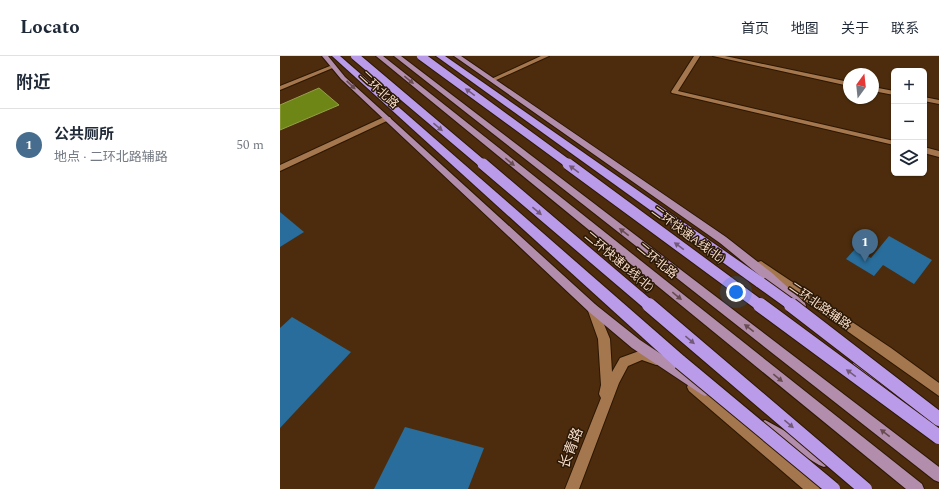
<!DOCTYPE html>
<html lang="zh">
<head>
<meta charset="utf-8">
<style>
  body { margin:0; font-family:Spectral,"Noto Sans SC",serif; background:#f6f6f7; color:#1f2937 }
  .controls { position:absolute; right:12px; top:12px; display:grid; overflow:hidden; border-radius:6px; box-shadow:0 1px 3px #0004 }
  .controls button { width:36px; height:36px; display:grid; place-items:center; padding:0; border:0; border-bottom:1px solid #e0e1e3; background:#fff; color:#1f2937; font:20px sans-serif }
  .compass { position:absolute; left:563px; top:12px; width:36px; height:36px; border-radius:50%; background:#fff; box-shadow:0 1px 3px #0004; rotate:15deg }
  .you { position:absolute; left:456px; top:236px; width:14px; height:14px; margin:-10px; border:3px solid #fff; border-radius:50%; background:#1a73e8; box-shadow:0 0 0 6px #1a73e833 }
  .badge { display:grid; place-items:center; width:26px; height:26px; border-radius:50%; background:#466d8d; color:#fff; font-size:13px; font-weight:700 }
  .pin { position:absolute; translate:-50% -33px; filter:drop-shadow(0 1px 2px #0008) }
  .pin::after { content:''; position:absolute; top:21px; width:14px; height:12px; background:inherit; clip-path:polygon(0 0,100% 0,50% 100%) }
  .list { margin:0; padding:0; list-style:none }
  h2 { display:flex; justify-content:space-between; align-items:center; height:52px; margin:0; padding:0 16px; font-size:17px }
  h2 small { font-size:13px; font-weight:400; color:#747a83 }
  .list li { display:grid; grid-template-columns:26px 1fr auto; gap:12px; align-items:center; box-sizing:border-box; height:72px; padding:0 16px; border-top:1px solid #e0e1e3 }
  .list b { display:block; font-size:15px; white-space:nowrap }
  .list p { margin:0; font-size:13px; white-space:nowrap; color:#747a83 }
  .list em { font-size:13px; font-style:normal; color:#747a83 }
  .icon { flex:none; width:22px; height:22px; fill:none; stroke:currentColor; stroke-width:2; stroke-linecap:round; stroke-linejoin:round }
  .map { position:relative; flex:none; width:659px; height:433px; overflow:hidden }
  header { display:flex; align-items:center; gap:24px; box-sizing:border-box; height:56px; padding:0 20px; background:#fff; border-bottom:1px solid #e0e1e3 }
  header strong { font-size:19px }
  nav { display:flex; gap:22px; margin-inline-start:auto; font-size:14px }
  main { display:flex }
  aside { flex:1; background:#fff }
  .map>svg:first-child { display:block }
  .water { fill:#6d8615; stroke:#97a04b }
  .building { fill:#286d9b }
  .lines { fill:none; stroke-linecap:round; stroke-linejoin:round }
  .minor-casing { stroke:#2c1602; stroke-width:2 }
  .major-casing { stroke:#2c1602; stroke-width:2 }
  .highway-casing { stroke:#2c1602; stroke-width:2 }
  .minor { fill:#a5774e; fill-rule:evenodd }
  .major { fill:#b28dac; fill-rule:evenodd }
  .highway { fill:#ba9bea; fill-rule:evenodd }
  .highway-bridge-far2-casing { stroke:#2c1602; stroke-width:10; stroke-linecap:butt }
  .highway-bridge-far1-casing { stroke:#2c1602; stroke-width:13; stroke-linecap:butt }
  .highway-bridge-casing { stroke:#2c1602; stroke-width:16; stroke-linecap:butt }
  .highway-bridge-far2 { stroke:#ba9bea; stroke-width:8 }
  .highway-bridge-far1 { stroke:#ba9bea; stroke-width:11 }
  .highway-bridge { stroke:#ba9bea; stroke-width:14 }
  .oneway { fill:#674c51 }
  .oneway2 { fill:#725978 }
  .labels { text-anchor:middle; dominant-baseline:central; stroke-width:3; stroke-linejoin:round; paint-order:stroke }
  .street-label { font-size:12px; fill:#f8dec9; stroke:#291707 }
  .near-street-label { font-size:14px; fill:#f8dec9; stroke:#291707 }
</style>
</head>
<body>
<header>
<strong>Locato</strong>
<nav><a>首页</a><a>地图</a><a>关于</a><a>联系</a></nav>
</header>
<main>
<aside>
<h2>附近<small></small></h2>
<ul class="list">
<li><span class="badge">1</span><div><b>公共厕所</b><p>地点 · 二环北路辅路</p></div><em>50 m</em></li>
</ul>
</aside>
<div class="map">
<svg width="659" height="433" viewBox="0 0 659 433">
  <rect width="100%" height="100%" fill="#4c2c0c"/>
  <polygon class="water" points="39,32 59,49 0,74 0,49"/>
  <g class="building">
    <polygon points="0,156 24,176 0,191"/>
    <polygon points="609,180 652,204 634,228 603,209 594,220 566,203 575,193 591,202"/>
    <polygon points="12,261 71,296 0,372 0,272"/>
    <polygon points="125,371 204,392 188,433 94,433"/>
  </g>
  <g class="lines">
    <g class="minor-casing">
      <g id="minor">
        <polygon points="261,0 269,0 214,25 209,24"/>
        <polygon points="414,0 420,0 398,35 614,85 614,89 392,37 391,36"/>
        <polygon points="433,0 445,0 569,26 569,30"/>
        <polygon points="50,10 55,11 0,34 0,30"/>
        <polygon points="593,31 614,35 614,39 593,35"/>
        <polygon points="644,41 659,44 659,48 644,45"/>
        <polygon points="104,61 110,61 111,63 0,115 0,109"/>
        <polygon points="644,91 659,95 659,101 644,97"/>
        <polygon points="481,205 611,292 659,327 659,340 478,212 476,209 478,206"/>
        <polygon points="312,247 316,249 330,283 332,316 340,302 362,294 380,300 382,304 380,308 376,309 362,304 348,310 339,327 299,433 285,433 321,342 319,338 321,329 318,283 307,252 308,249"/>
        <polygon points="413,325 417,327 538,428 540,433 523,433 409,335 407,331 409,327"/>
      </g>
    </g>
    <g class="major-casing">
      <g id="major">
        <polygon points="42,0 48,0 65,21 316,249 360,284 429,330 431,334 429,338 425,340 421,338 352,292 308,255 61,23"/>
        <polygon points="96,0 103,0 642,428 644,433 626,433"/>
        <polygon points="114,0 121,0 659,411 659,426 654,424"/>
        <polygon points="174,0 181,0 446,181 492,217 525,247 526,250 525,253 521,255 517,253 484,223 440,187"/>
        <polygon points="579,303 583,304 609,331 611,335 609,339 605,341 601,339 575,312 573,308 575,304"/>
        <polygon points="485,364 549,399 551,404 549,409 544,411 539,409 481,374 479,370 481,366"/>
      </g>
    </g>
    <g class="highway-casing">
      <g id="highway">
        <polygon points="52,0 60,0 405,301 407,306 405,311 400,313 395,311"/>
        <polygon points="156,0 165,0 485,223 487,227 485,231 481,232 477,231"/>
      </g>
    </g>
    <use href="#minor" class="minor"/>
    <use href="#major" class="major"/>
    <use href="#highway" class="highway"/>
    <g class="highway-bridge-far2-casing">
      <g id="highway-bridge-far2">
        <polyline points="75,0 204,109"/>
        <polyline points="141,0 290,109"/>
      </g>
    </g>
    <g class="highway-bridge-far1-casing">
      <g id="highway-bridge-far1">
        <polyline points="203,108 370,250"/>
        <polyline points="288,108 481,250"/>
        <polyline points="481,227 513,250"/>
      </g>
    </g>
    <g class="highway-bridge-casing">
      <g id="highway-bridge">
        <polyline points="369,249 585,433"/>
        <polyline points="480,249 659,381"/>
        <polyline points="511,249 659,363"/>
        <polyline points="400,306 553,433"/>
      </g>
    </g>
    <use href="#highway-bridge-far2" class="highway-bridge-far2"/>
    <use href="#highway-bridge-far1" class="highway-bridge-far1"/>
    <use href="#highway-bridge" class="highway-bridge"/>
  </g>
  <defs><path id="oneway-solid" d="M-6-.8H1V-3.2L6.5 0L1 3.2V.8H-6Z"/></defs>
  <g class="oneway">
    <use href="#oneway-solid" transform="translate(129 24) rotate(39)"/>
    <use href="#oneway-solid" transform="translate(71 29) rotate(43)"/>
    <use href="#oneway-solid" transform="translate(230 106) rotate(39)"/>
    <use href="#oneway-solid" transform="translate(344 176) rotate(-142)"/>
    <use href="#oneway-solid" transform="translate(397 240) rotate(39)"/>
    <use href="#oneway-solid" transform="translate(469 272) rotate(-142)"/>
    <use href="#oneway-solid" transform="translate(498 322) rotate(39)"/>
    <use href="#oneway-solid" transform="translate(605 377) rotate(-142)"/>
  </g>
  <g class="oneway2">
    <use href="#oneway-solid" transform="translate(190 36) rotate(-144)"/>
    <use href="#oneway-solid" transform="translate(158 71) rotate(40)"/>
    <use href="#oneway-solid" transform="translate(294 113) rotate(-144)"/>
    <use href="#oneway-solid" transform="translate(257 155) rotate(40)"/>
    <use href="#oneway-solid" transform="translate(399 190) rotate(-144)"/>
    <use href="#oneway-solid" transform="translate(410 284) rotate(40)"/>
    <use href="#oneway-solid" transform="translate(571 317) rotate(-144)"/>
    <use href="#oneway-solid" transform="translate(509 368) rotate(40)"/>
  </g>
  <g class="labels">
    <g class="street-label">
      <text transform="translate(99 34) rotate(43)">二环北路</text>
      <text transform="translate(408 179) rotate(36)">二环快速A线(北)</text>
      <text transform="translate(377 205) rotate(39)">二环北路</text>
      <text transform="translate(339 206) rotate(40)">二环快速B线(北)</text>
      <text transform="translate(540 250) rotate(35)">二环北路辅路</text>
    </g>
    <g class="near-street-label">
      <text transform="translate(291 392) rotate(-69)">长青路</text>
    </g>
  </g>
</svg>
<div class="controls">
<button>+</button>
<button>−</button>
<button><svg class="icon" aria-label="layers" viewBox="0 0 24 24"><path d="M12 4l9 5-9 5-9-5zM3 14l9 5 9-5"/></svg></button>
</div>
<svg class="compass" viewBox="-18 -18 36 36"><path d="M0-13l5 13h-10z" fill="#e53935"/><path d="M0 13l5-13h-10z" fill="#747a83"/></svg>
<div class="you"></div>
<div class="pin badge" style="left:585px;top:206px">1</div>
</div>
</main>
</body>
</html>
